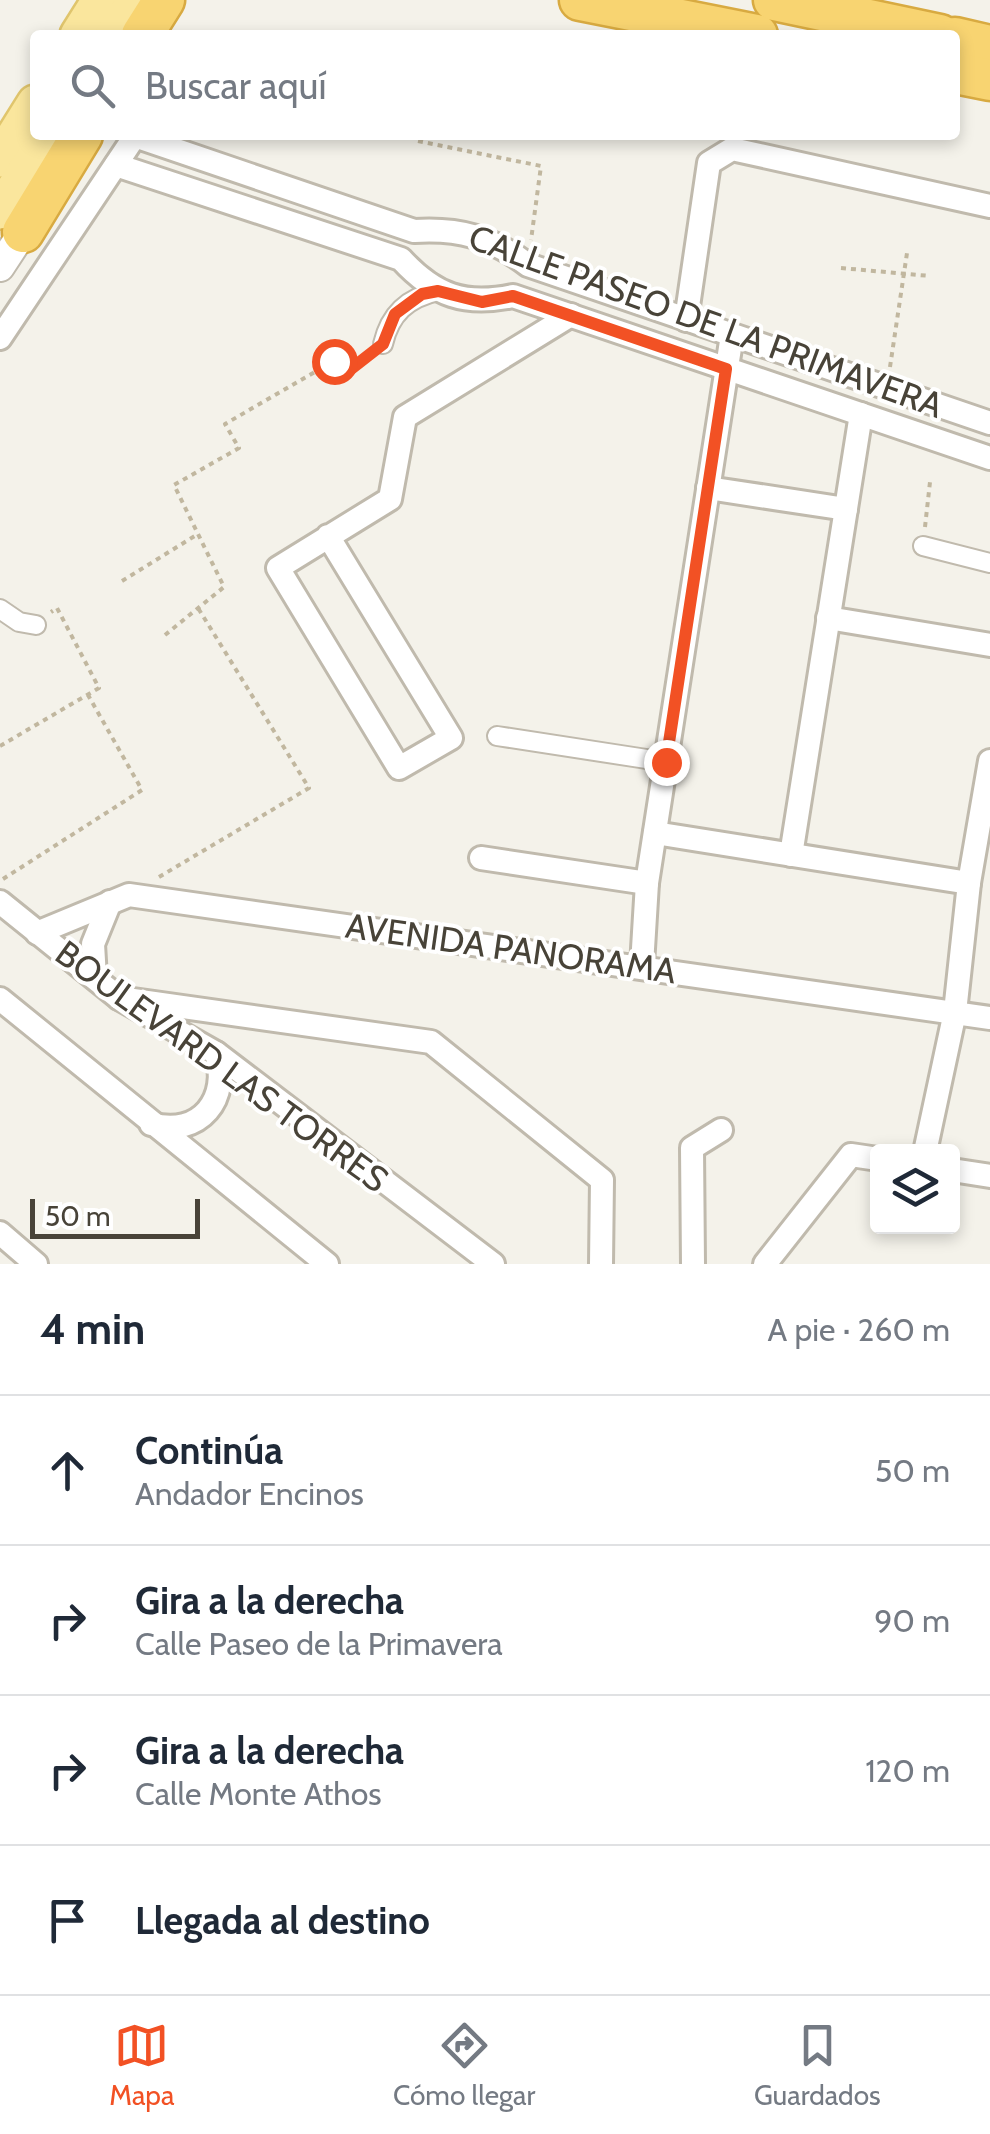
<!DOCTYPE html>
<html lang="es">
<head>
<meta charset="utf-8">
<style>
  body { margin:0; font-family:Cabin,sans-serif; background:#f2f2f3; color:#1f2937 }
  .controls { position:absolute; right:30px; bottom:30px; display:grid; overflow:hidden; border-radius:10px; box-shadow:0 5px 15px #0003 }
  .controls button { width:90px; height:90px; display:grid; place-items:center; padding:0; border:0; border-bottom:2px solid #e0e1e3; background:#fff; color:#1f2937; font:50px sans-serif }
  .scale { position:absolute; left:30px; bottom:25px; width:170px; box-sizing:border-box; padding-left:10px; border:5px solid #484338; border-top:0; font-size:28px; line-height:35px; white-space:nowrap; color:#484338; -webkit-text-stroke:8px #fff; paint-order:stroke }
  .stop { position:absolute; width:30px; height:30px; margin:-22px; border:8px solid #f25124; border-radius:50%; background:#fff }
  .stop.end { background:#f25124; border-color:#fff; box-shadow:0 2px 10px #0008 }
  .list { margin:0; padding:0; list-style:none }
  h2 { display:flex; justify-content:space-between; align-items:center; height:130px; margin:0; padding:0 40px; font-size:42px }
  h2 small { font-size:32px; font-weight:400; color:#747a83 }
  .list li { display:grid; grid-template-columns:65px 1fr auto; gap:30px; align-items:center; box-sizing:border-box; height:150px; padding:0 40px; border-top:2px solid #e0e1e3 }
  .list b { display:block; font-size:38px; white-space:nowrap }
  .list p { margin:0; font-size:32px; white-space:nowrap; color:#747a83 }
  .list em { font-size:32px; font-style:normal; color:#747a83 }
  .icon { flex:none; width:55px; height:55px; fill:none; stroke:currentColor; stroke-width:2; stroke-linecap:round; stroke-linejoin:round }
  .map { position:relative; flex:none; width:990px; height:1264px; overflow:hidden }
  .search { position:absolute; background:#fff; box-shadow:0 5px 15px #0003; left:30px; right:30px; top:30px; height:110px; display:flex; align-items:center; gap:25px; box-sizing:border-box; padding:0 35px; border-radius:10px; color:#747a83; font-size:38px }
  .sheet { height:730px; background:#fff }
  nav { display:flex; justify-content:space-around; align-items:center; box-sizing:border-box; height:140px; border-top:2px solid #e0e1e3; background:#fff; font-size:28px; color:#747a83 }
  nav a { display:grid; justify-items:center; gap:5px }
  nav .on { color:#f25124 }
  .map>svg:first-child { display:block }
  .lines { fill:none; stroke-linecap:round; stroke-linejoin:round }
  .pedestrian-casing { stroke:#c0baad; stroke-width:22 }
  .minor-casing { stroke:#c0baad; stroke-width:28 }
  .tertiary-casing { stroke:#c0baad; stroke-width:32 }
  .primary-casing { stroke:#e0c56d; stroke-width:40 }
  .motorway-casing { stroke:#d8aa41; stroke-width:45 }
  .path { stroke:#c1b79f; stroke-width:4; stroke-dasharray:5 5; stroke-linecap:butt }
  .pedestrian { stroke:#fff; stroke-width:18 }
  .minor { stroke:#fff; stroke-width:22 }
  .tertiary { stroke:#fff; stroke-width:28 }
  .primary { stroke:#fae69d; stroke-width:35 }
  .motorway { stroke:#f8d471; stroke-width:40 }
  .route { stroke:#f25124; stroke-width:12 }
  .labels { text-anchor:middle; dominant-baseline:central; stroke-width:8; stroke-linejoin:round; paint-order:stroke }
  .street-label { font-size:35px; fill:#484338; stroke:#fff }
</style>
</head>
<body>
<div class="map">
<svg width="990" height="1264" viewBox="0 0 990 1264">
  <rect width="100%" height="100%" fill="#f4f2ea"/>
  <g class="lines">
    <g class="pedestrian-casing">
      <g id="pedestrian">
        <path d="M383 344C390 314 407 298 438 291"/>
        <polyline points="923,546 990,563"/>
        <polyline points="0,609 19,622 36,625"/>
        <polyline points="497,736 666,762"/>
      </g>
    </g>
    <g class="minor-casing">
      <g id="minor">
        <path d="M116 165 401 259C435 296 465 306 513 296L990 458"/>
        <polyline points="686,320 709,163 732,149 990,206"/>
        <path d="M0 338 135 136 414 231C459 228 491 237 528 265L990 423"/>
        <polyline points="708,488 846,509"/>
        <polyline points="328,536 451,738 399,768 278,568 390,499 405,417 571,315"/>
        <polyline points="828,618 990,645"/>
        <polyline points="655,833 969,883"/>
        <polyline points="791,855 861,414"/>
        <polyline points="481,858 647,883"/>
        <polyline points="0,902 119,998 216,1053 493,1264"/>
        <polyline points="37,933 129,895 990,1018"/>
        <polyline points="642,965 647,883 732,335"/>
        <polyline points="95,978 93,944 110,902"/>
        <polyline points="119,998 431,1042 602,1180 601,1264"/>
        <polyline points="0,999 327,1264"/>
        <path d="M151 1124C200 1138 231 1098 216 1053"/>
        <polyline points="925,1152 955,1012 969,883 990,761"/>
        <polyline points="952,1170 990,1176"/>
        <polyline points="0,1233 36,1264"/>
        <polyline points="693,1264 692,1148 721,1130"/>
        <polyline points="765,1264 851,1155 878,1159"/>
      </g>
    </g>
    <g class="tertiary-casing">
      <polyline id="tertiary" points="0,267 23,232"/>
    </g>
    <g class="primary-casing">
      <g id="primary">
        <polyline points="78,35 100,0"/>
        <polyline points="113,35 136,0"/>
        <polyline points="0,159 35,103"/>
        <polyline points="0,211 49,135"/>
      </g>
    </g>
    <g class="motorway-casing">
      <g id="motorway">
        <polyline points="580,0 757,35"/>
        <polyline points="774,0 940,35"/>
        <polyline points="142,35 164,0"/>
        <polyline points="955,38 990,46"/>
        <polyline points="955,73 990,80"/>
        <polyline points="23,232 82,135"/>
      </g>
    </g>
    <g class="path">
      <polyline points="418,141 541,166 531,240"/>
      <polyline points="841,268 930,276"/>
      <polyline points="890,367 907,253"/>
      <polyline points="925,527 930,482"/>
      <polyline points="122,581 198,534"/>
      <polyline points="165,635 224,587 174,485 239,448 225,424 334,361 342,377 368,357"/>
      <polyline points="0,746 99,688 57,608 51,612"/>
      <polyline points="159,877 309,788 198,608"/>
      <polyline points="3,879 142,790 88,695"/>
    </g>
    <use href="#pedestrian" class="pedestrian"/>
    <use href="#minor" class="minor"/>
    <use href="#tertiary" class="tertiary"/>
    <use href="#primary" class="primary"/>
    <use href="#motorway" class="motorway"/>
  </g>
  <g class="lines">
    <polyline class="route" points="334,361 342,376 383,344 395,314 422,294 438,291 482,302 513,296 726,369 666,762"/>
  </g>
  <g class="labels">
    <g class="street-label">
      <text transform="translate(706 321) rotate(20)">CALLE PASEO DE LA PRIMAVERA</text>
      <text transform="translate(511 948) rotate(8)">AVENIDA PANORAMA</text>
      <text transform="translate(222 1066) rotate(36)">BOULEVARD LAS TORRES</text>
    </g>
  </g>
</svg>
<div class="controls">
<button><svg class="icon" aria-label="layers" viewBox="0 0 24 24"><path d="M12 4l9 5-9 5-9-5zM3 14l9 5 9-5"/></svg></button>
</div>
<div class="scale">50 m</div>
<div class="stop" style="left:334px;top:361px"></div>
<div class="stop end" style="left:666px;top:762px"></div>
<div class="search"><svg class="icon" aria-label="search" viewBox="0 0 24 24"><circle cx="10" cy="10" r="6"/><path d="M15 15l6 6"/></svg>Buscar aquí</div>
</div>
<section class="sheet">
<h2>4 min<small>A pie · 260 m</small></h2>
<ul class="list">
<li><svg class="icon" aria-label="ahead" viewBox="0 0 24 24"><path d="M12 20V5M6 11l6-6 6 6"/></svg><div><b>Continúa</b><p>Andador Encinos</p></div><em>50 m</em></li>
<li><svg class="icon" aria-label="right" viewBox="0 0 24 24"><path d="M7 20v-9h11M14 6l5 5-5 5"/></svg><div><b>Gira a la derecha</b><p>Calle Paseo de la Primavera</p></div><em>90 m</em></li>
<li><svg class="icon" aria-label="right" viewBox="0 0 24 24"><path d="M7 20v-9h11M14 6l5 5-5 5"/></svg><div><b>Gira a la derecha</b><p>Calle Monte Athos</p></div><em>120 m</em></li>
<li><svg class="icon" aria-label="arrive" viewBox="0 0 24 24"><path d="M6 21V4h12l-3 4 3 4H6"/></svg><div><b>Llegada al destino</b></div></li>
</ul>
</section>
<nav>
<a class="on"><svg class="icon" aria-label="map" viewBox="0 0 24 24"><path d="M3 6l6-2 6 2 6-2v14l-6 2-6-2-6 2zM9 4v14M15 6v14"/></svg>Mapa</a>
<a><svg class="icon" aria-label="directions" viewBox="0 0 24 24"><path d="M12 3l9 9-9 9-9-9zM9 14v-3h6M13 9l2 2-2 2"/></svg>Cómo llegar</a>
<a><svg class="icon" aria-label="saved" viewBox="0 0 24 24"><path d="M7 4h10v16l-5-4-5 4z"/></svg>Guardados</a>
</nav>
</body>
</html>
